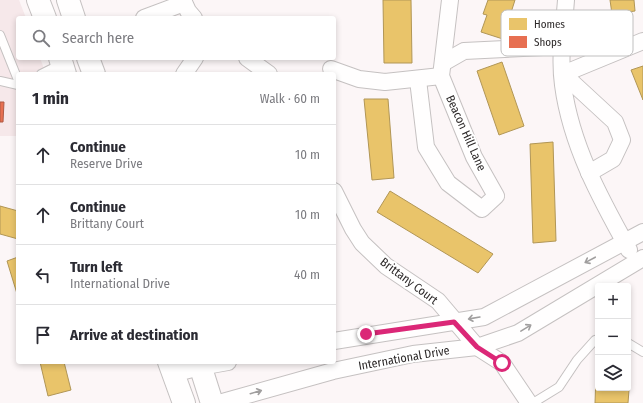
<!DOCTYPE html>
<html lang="en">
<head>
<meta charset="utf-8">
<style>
  body { margin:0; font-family:"Fira Sans Condensed",sans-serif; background:#f7f7f7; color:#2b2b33 }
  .controls { position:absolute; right:12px; bottom:12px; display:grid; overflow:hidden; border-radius:4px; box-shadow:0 2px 6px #0003 }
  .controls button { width:36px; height:36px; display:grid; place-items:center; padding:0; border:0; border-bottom:1px solid #e1e1e2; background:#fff; color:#2b2b33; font:20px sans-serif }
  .stop { position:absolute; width:12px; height:12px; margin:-9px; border:3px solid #db2777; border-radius:50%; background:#fff }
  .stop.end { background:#db2777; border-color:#fff; box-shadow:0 1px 4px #0008 }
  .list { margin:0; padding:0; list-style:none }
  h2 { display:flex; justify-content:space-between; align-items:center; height:52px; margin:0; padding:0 16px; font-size:17px }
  h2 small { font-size:13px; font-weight:400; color:#7c7c81 }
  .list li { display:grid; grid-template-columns:26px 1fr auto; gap:12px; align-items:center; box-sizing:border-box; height:60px; padding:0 16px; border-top:1px solid #e1e1e2 }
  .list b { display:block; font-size:15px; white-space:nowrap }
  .list p { margin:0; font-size:13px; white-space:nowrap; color:#7c7c81 }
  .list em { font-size:13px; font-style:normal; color:#7c7c81 }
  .icon { flex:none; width:22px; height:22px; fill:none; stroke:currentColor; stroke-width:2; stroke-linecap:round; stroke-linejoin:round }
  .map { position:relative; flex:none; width:643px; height:403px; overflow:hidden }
  .search { position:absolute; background:#fff; box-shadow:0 2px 6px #0003; left:16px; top:16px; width:320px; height:44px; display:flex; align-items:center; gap:10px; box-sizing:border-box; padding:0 14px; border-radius:4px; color:#7c7c81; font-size:15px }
  .panel { position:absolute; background:#fff; box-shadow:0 2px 6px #0003; left:16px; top:72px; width:320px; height:292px; border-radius:4px }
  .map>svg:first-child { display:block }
  .built { fill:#f6e8ea }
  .homes { fill:#e9c46a; stroke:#b19656 }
  .shops { fill:#e76f51; stroke:#af5a45 }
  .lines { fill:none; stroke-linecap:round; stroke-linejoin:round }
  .lane-casing { stroke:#c5c1c1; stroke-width:10 }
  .street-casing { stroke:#c5c1c1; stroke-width:18 }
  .primary-casing { stroke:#c5c1c1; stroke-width:24 }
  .lane { stroke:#fffefe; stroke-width:8 }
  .street { stroke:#fffefe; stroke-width:16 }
  .primary { stroke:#fffefe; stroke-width:22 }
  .oneway { stroke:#a09e9e }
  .route { stroke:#db2777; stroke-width:5 }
  .labels { text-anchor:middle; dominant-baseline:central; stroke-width:4; stroke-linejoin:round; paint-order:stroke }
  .street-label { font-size:12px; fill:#2d2929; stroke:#fff }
  .key { fill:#fff; stroke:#c0bfbf; stroke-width:1 }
  .key-label { font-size:11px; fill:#2d2929 }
</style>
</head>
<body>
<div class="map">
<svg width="643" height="403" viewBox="0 0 643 403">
  <rect width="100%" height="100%" fill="#fcf6f7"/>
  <polygon class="built" points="0,0 19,0 26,18 18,18 18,58 40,58 46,74 18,74 18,136 0,136"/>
  <g class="homes">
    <polygon points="383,0 411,0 412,63 384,63"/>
    <polygon points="488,0 515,0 509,19 512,20 506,40 481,32 487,15 483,14"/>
    <polygon points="610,0 634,0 635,11 612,14"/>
    <polygon points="502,62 524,126 499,135 477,71"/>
    <polygon points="643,66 643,100 631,70"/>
    <polygon points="364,99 388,99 394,178 372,180"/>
    <polygon points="553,142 556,241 533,243 530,144"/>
    <polygon points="390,191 493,254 478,273 377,212"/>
    <polygon points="0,206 18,211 18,239 0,234"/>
    <polygon points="18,257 18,297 7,261"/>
    <polygon points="40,362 64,362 71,390 48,396"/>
    <polygon points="596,374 598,374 598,388 628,388 628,376 630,377 628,403 595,403"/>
  </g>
  <polygon class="shops" points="0,102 4,102 3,122 0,122"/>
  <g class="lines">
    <g class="lane-casing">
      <g id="lane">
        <polyline points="0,35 18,80"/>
        <polyline points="41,74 61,64"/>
        <polyline points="0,81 18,85"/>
        <polyline points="628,343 643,352"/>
        <polyline points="533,403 559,387 577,360 595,340 598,339"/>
      </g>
    </g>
    <g class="street-casing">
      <g id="street">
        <polyline points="183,0 188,11 194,18"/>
        <path d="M566 0C564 28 559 57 563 85 571 145 600 198 629 250"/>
        <polyline points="144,18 184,3"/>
        <polyline points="247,58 269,74"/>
        <polyline points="443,63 464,51 563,46"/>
        <polyline points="331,69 359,79 385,82 441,76"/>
        <polyline points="184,74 195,58"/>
        <polyline points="418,80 426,147 448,183 482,209 496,196 474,157 441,76 450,0"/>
        <polyline points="589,173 613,159 622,140 615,122 563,74 643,41"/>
        <polyline points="334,191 353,229 362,243 386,266 438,301 477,347 502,363 529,403"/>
        <polyline points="334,341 484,317 643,232"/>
        <polyline points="173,374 200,367 228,362"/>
        <polyline points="219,403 333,371 413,354 477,347 518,333 643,258"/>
      </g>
    </g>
    <g class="primary-casing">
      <g id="primary">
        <polyline points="38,0 45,18"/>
        <polyline points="68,0 74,18"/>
        <polyline points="60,58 65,74"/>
        <polyline points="88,58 94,74"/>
        <polyline points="169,362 184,403"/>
        <polyline points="199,362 212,403"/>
      </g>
    </g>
    <use href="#lane" class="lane"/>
    <use href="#street" class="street"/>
    <use href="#primary" class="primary"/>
  </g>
  <defs><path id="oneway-shaft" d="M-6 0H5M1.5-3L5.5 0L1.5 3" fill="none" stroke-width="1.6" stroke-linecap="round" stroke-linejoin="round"/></defs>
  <g class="oneway">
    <use href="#oneway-shaft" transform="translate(590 260) rotate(152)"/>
    <use href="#oneway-shaft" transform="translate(474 318) rotate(170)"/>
    <use href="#oneway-shaft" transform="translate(526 328) rotate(-31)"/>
    <use href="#oneway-shaft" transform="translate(256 392) rotate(-16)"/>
  </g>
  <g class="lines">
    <polyline class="route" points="366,334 454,322 477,347 502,363"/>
  </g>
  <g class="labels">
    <g class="street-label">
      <text transform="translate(466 133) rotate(66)">Beacon Hill Lane</text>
      <text transform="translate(409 281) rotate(37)">Brittany Court</text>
      <text transform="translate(404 358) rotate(-10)">International Drive</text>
    </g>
  </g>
  <rect x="501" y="10" width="132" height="46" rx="6" class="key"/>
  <rect x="509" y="18" width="18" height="12" fill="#e9c46a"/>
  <rect x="509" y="36" width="18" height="12" fill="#e76f51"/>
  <g class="key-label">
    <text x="534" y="28">Homes</text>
    <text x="534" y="46">Shops</text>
  </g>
</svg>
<div class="controls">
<button>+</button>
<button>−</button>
<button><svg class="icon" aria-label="layers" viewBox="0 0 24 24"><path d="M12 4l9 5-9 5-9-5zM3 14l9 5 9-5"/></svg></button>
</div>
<div class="stop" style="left:502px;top:363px"></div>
<div class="stop end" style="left:366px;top:334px"></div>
<div class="search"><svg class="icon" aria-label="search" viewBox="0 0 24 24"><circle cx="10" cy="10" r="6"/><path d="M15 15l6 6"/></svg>Search here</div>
<section class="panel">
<h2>1 min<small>Walk · 60 m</small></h2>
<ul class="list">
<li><svg class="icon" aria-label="ahead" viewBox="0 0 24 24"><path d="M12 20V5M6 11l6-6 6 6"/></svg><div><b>Continue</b><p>Reserve Drive</p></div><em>10 m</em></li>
<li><svg class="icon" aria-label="ahead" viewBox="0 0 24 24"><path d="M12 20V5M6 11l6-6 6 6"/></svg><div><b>Continue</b><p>Brittany Court</p></div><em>10 m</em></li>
<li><svg class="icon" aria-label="left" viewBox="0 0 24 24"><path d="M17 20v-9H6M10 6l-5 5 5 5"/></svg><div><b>Turn left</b><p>International Drive</p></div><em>40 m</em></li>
<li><svg class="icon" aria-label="arrive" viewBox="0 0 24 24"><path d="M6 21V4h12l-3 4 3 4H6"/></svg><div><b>Arrive at destination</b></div></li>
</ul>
</section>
</div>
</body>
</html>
